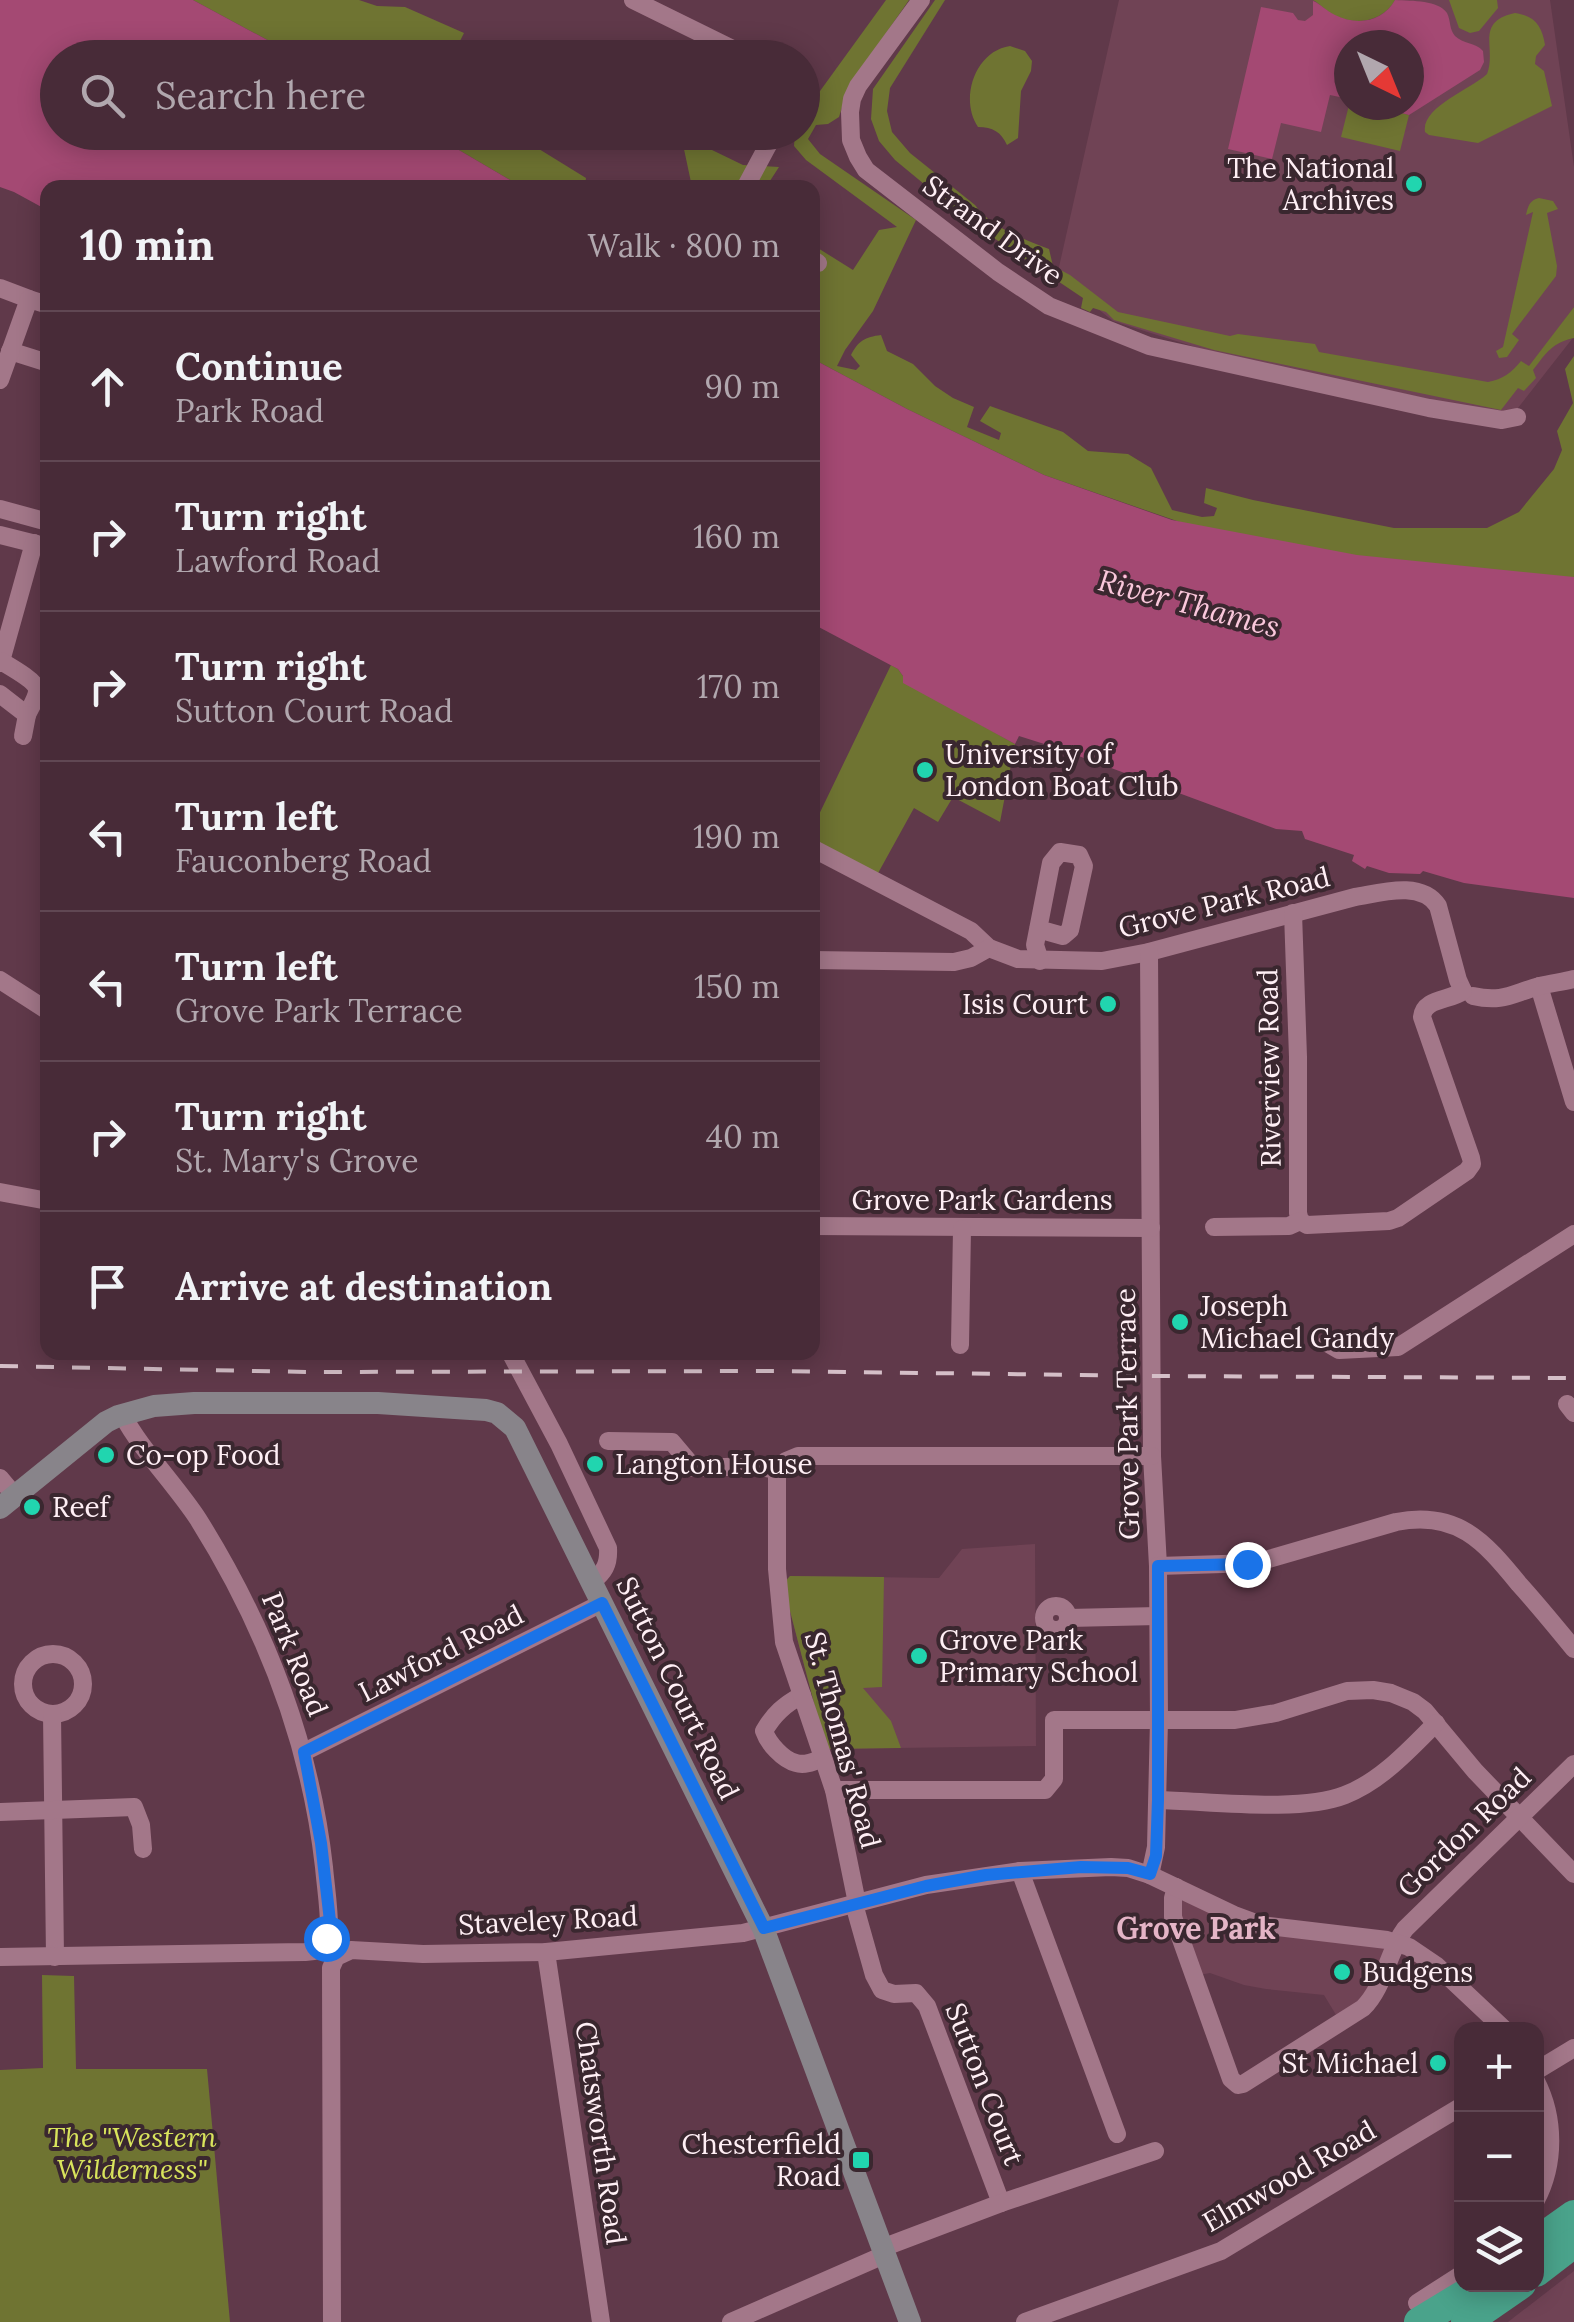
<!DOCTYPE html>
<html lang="en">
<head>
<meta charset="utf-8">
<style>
  body { margin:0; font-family:Lora,serif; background:#523743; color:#f1f3f6 }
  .controls { position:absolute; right:30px; bottom:30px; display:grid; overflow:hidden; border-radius:20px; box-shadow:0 5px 25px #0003 }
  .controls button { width:90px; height:90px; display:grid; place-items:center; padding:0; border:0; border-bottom:2px solid #604753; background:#482b38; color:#f1f3f6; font:50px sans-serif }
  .compass { position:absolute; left:1334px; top:30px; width:90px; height:90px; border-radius:50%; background:#482b38; box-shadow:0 5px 25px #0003; rotate:137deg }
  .stop { position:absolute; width:30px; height:30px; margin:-22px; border:8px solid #1a73e8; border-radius:50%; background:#fff }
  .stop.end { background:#1a73e8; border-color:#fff; box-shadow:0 2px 10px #0008 }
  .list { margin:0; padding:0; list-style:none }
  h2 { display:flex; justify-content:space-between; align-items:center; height:130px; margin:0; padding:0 40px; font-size:42px }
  h2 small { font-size:32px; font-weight:400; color:#b1a7ae }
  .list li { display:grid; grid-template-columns:65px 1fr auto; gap:30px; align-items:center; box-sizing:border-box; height:150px; padding:0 40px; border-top:2px solid #604753 }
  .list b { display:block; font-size:38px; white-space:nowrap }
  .list p { margin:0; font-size:32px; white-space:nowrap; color:#b1a7ae }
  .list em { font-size:32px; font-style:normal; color:#b1a7ae }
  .icon { flex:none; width:55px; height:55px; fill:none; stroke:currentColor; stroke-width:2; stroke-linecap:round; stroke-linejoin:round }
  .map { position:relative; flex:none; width:1574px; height:2322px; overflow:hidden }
  .search { position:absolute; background:#482b38; box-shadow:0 5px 25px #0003; left:40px; top:40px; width:780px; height:110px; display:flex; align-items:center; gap:25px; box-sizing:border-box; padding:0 35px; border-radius:55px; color:#b1a7ae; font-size:38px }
  .panel { position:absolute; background:#482b38; box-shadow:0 5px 25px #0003; left:40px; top:180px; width:780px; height:1180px; border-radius:20px }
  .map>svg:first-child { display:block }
  .built { fill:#704355; fill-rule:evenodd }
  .green { fill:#6f7432 }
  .water { fill:#a44973 }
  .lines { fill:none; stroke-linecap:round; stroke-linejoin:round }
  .street { stroke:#a37789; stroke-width:18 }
  .secondary { stroke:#88848a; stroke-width:22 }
  .highway { stroke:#4aa38b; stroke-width:30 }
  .rail { stroke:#d5bfc8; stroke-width:4; stroke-dasharray:18 18; stroke-linecap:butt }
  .route { stroke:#1a73e8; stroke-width:12 }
  .poi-dot { fill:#21d5af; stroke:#3a272f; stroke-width:4 }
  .labels { text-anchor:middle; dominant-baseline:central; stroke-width:8; stroke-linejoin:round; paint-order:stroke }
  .poi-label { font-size:28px; fill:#ffeff5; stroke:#3a272f; text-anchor:start }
  .street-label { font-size:28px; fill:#ffeff5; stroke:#3a272f }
  .park-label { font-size:28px; font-style:italic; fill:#d9e45c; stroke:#3a272f }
  .water-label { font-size:30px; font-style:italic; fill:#fac7db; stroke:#3a272f }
  .neighbourhood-label { font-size:30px; font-weight:bold; fill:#e4b4c6; stroke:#3a272f }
</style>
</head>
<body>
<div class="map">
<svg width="1574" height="2322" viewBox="0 0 1574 2322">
  <rect width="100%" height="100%" fill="#60394a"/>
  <g class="built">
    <path d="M1119 0H1550L1574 167V307L1549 341 1572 339 1514 413 1507 416 1214 353 1113 321 1057 276ZM1349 45H1409V105H1349Z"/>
    <polygon points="1035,1544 1036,1746 826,1749 783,1584 790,1576 939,1578 962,1549"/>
    <polygon points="1173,1898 1201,1900 1234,1915 1387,1940 1383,1976 1341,2023 1324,1995 1266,1989 1244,1985 1210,1973 1194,1976"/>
    <polygon points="1574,2271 1574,2322 1508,2322"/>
  </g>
  <g class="green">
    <polygon points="193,0 359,0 377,6 405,7 464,33 452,57 299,57"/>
    <path d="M886 0H909L848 88 839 117 828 124 816 125 808 139 820 154 916 220 873 311 845 350 837 366 856 370 860 366 851 355C858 341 865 337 881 335L887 351 913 364 935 386 953 398 974 407 967 427 999 440 1001 433 980 421 990 406 1063 432 1088 451 1128 454 1151 468 1172 510 1202 517 1214 516 1217 508 1204 503 1206 488 1253 500 1394 528H1487L1519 512 1554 469 1562 450 1557 431 1573 403 1565 369 1574 356V586L1494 584 1200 529 1044 475 907 409 813 359V245L853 270 879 230 897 227 806 160 794 146 795 133 802 132 803 118 807 109Z"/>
    <path d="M935 0H945L890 88 887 111 892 132 910 153 975 205C991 228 1024 239 1049 249L1053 266 1070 275 1118 312 1230 336 1238 334 1315 344 1319 352 1488 382C1503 379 1511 373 1521 361L1529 366 1574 307V338C1552 343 1547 352 1533 370L1536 378 1524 391 1518 388 1501 410 1214 350 1114 320 1106 312 1093 308 1090 312 1081 308 1083 298 970 222 895 160 879 141 871 119 873 89Z"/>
    <path d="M1313 0H1395C1383 22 1354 27 1332 14 1325 10 1319 3 1313 0Z"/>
    <polygon points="1449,0 1497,0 1498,8 1479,31 1470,33 1459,28"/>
    <path d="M1515 13C1535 16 1542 26 1545 45L1536 56 1535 64 1544 71 1552 106 1478 143 1429 135 1425 132C1421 107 1470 90 1487 74 1497 48 1474 22 1515 13Z"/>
    <path d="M1010 46 1025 51 1032 61 1031 71 1021 91 1018 138 1007 145C1001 132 993 127 978 127 959 99 975 51 1010 46Z"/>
    <polygon points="1349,105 1372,105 1409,115 1400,151 1341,137"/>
    <polygon points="430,133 513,133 586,178 585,187 522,187"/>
    <polygon points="681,135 743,165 779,167 766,187 692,187"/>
    <path d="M1539 198 1553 201 1558 209 1547 213 1557 266 1556 276 1512 334 1519 340 1507 357 1499 358 1496 351 1503 347 1533 212 1526 215C1528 207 1529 200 1539 198Z"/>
    <polygon points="891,665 898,669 903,676 960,713 1015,744 1000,822 953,797 938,822 914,808 877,875 813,840 812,829"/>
    <polygon points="790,1576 884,1577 882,1687 863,1688 891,1721 901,1748 826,1749 783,1584"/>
    <polygon points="42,1975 74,1976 76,2069 207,2069 230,2322 0,2322 0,2070 43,2068"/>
  </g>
  <g class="water">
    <polygon points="0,0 193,0 299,57 58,58 58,132 430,133 522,187 48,188 47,210 14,192 0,187"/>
    <path d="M1395 0C1413 1 1438 0 1447 13 1451 21 1449 29 1455 36 1463 44 1475 42 1483 51L1484 62 1480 70 1409 115 1372 105H1409V91L1412 83 1409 76V45H1349V99L1330 95 1321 132 1281 123 1272 159 1228 149 1261 7 1293 13 1298 20 1305 21 1313 15V1C1321 4 1326 11 1335 15 1357 26 1383 22 1395 0Z"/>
    <polygon points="813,359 907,409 1044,475 1172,520 1357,555 1574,577 1574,898 1464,883 1423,871 1420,874 1389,873 1367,866 1365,869 1352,861 1354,855 1305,839 1302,831 1276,829 1057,748 1019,736 1015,744 903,683 903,676 898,669 813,624"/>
  </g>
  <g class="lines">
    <g class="street">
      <polyline points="633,0 751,58"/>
      <polyline points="921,0 858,86 852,99 850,112 851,140 858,157 866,170 998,272 1049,306 1149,346 1429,408 1502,420 1517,417"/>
      <polyline points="745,188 775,132"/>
      <polyline points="812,259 818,263"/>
      <polyline points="0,288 29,299"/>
      <polyline points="10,351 48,363"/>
      <polyline points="0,380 29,299 48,305"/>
      <polyline points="0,509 48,522"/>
      <polyline points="0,535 48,547"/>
      <polyline points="1,661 34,543"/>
      <path d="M0 663 1 661C9 666 35 680 37 689 38 696 30 708 27 715L0 694"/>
      <polyline points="23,736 27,715"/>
      <path d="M812 848 971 931 989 948 1018 959 1102 961 1149 952 1355 897C1380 893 1421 880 1438 906L1458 980 1463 991"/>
      <polyline points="1293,913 1298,1057 1298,1213 1300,1221"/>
      <polyline points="1038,929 1063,936 1070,930 1084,866 1079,855 1060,852 1051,863 1035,945 1040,961"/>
      <polyline points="1149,952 1152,1456 1158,1566 1159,1720 1156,1847 1150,1875"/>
      <polyline points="812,960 954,962 971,958 989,948"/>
      <polyline points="0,980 48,1011"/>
      <polyline points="1539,986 1574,1102"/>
      <path d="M1473 996C1503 1003 1513 993 1540 986 1551 983 1563 982 1574 979"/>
      <polyline points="0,1192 48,1201"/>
      <polyline points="812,1226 1151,1228"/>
      <path d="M1214 1227 1289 1226 1300 1221 1307 1225 1389 1221 1398 1218 1467 1171 1472 1164 1471 1158 1422 1017C1424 998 1450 1001 1463 991"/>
      <polyline points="1327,1343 1339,1350 1398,1347 1574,1234"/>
      <polyline points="960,1345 962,1229"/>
      <path d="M510 1352 559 1444 608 1548C609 1565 604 1572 592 1582"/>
      <polyline points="1567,1404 1574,1413"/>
      <polyline points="608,1441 672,1442 694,1468 755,1466 777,1470"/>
      <polyline points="0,1478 15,1496"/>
      <path d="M1158 1566 1255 1563 1396 1522C1457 1510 1484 1541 1519 1584 1538 1605 1556 1627 1574 1649"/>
      <circle cx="1056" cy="1618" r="12"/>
      <polyline points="1068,1618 1158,1616"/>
      <circle cx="53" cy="1684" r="30"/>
      <path d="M802 1695C784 1705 774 1714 764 1731 768 1743 783 1760 796 1763 805 1766 815 1761 823 1758"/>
      <polyline points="52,1714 55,1957"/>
      <polyline points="304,1752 602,1603"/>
      <polyline points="834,1790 1045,1790 1054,1779 1054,1720 1235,1720 1276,1713 1347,1691 1373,1690 1391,1693 1413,1702 1425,1711 1475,1771 1574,1874"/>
      <path d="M1158 1800C1209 1801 1299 1813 1345 1795 1381 1781 1409 1750 1436 1723"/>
      <polyline points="0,1812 134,1807 141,1825 143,1849"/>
      <polyline points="1020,1871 1117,2134"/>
      <path d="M1176 1887 1173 1898V1917L1231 2079 1238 2085 1243 2084 1363 2008C1385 1986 1387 1953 1405 1929L1574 1764"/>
      <polyline points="857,1903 834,1790 784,1642 777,1569 777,1470 786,1461 798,1456 1152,1456"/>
      <polyline points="854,1904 874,1975 882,1990 894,1994 916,1993 927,2006 1001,2203"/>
      <polyline points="546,1952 601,2322"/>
      <path d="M0 1957 305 1952 314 1951 329 1935C330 1913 326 1890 324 1867 310 1742 265 1626 198 1519 175 1484 141 1450 122 1414"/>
      <polyline points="1536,2071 1574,2048"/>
      <path d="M1536 2081C1555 2118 1555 2164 1536 2200"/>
      <polyline points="882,2248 1001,2203 1155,2151"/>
      <polyline points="1417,2303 1462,2274"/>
      <polyline points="332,2322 331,1968 336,1957 351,1950 423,1954 546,1952 743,1933 926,1885 1020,1871 1111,1867 1128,1868 1150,1875 1234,1915 1261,1925 1387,1940 1409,1947 1437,1966 1505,2030"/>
      <polyline points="731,2322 884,2255"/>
      <polyline points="1025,2322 1221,2251 1462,2106"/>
    </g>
    <polyline class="secondary" points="0,1508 106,1422 118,1416 154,1406 194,1403 378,1403 486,1410 497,1413 515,1428 763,1928 910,2322"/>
    <g class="highway">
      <polyline points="1536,2242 1574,2215"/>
      <polyline points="1536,2272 1574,2243"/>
      <polyline points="1419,2322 1482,2284"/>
      <polyline points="1466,2322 1521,2284"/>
    </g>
    <polyline class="rail" points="0,1366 308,1372 775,1371 1153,1376 1574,1378"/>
  </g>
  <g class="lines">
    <polyline class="route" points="326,1938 330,1921 321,1843 304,1752 602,1603 764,1928 926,1886 986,1875 1081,1867 1128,1868 1150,1874 1156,1856 1158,1800 1158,1566 1247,1564"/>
  </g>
  <g class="poi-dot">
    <circle cx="1414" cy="184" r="10"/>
    <circle cx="925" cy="770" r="10"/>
    <circle cx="1108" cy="1004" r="10"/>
    <circle cx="1180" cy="1322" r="10"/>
    <circle cx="106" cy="1455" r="10"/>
    <circle cx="595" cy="1464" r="10"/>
    <circle cx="32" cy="1507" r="10"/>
    <circle cx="919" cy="1656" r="10"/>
    <circle cx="1342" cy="1972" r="10"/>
    <circle cx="1438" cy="2063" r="10"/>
    <rect x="851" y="2150" width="20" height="20" rx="5"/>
  </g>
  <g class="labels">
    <g class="poi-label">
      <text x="1394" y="168" text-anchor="end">The National<tspan x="1394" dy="32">Archives</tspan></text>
      <text x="945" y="754">University of<tspan x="945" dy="32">London Boat Club</tspan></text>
      <text x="1088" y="1004" text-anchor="end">Isis Court</text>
      <text x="1200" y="1306">Joseph<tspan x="1200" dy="32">Michael Gandy</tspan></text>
      <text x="126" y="1455">Co-op Food</text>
      <text x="615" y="1464">Langton House</text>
      <text x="52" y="1507">Reef</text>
      <text x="939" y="1640">Grove Park<tspan x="939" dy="32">Primary School</tspan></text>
      <text x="1362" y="1972">Budgens</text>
      <text x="1418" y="2063" text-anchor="end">St Michael</text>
      <text x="841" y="2144" text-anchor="end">Chesterfield<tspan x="841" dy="32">Road</tspan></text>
    </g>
    <g class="street-label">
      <text transform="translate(993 230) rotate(36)">Strand Drive</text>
      <text transform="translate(1224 902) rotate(-14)">Grove Park Road</text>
      <text transform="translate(1269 1068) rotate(-91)">Riverview Road</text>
      <text x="982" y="1200">Grove Park Gardens</text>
      <text transform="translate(1127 1414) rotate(-91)">Grove Park Terrace</text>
      <text transform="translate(441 1653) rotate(-27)">Lawford Road</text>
      <text transform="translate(295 1654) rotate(68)">Park Road</text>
      <text transform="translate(678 1688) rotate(64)">Sutton Court Road</text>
      <text transform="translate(843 1740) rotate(75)">St. Thomas' Road</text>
      <text transform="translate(1464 1832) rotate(-44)">Gordon Road</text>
      <text transform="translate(548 1920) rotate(-3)">Staveley Road</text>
      <text transform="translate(985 2084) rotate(69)">Sutton Court</text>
      <text transform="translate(601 2133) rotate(82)">Chatsworth Road</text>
      <text transform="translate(1289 2176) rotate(-30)">Elmwood Road</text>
    </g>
    <g class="park-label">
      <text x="132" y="2137">The "Western<tspan x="132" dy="32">Wilderness"</tspan></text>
    </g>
    <g class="water-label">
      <text transform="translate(1189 603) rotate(15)">River Thames</text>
    </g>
    <g class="neighbourhood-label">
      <text x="1196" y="1928">Grove Park</text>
    </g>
  </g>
</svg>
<div class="controls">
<button>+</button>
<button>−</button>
<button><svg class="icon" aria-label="layers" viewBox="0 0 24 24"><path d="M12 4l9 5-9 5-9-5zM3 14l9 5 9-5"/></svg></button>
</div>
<svg class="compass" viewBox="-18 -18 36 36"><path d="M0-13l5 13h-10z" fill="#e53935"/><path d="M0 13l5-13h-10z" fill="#b1a7ae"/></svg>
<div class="stop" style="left:326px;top:1938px"></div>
<div class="stop end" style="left:1247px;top:1564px"></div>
<div class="search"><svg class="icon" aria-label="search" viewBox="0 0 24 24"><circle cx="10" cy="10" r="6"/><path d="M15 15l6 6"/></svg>Search here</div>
<section class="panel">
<h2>10 min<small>Walk · 800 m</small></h2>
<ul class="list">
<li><svg class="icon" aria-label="ahead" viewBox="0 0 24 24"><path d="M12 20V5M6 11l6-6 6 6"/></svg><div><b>Continue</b><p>Park Road</p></div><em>90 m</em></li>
<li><svg class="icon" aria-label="right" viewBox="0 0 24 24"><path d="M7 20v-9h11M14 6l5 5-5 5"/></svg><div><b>Turn right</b><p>Lawford Road</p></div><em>160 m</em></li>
<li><svg class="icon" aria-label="right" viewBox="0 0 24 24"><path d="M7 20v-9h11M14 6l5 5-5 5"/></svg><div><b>Turn right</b><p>Sutton Court Road</p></div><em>170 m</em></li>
<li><svg class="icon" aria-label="left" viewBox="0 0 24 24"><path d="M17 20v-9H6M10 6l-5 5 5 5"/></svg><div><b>Turn left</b><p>Fauconberg Road</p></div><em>190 m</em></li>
<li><svg class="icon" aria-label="left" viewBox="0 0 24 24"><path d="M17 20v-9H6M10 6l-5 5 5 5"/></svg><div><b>Turn left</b><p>Grove Park Terrace</p></div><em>150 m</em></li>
<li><svg class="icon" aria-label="right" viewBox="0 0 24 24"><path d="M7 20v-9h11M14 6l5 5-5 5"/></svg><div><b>Turn right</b><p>St. Mary's Grove</p></div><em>40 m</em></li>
<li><svg class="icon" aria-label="arrive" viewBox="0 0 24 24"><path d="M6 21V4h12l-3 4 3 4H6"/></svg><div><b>Arrive at destination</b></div></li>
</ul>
</section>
</div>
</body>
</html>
